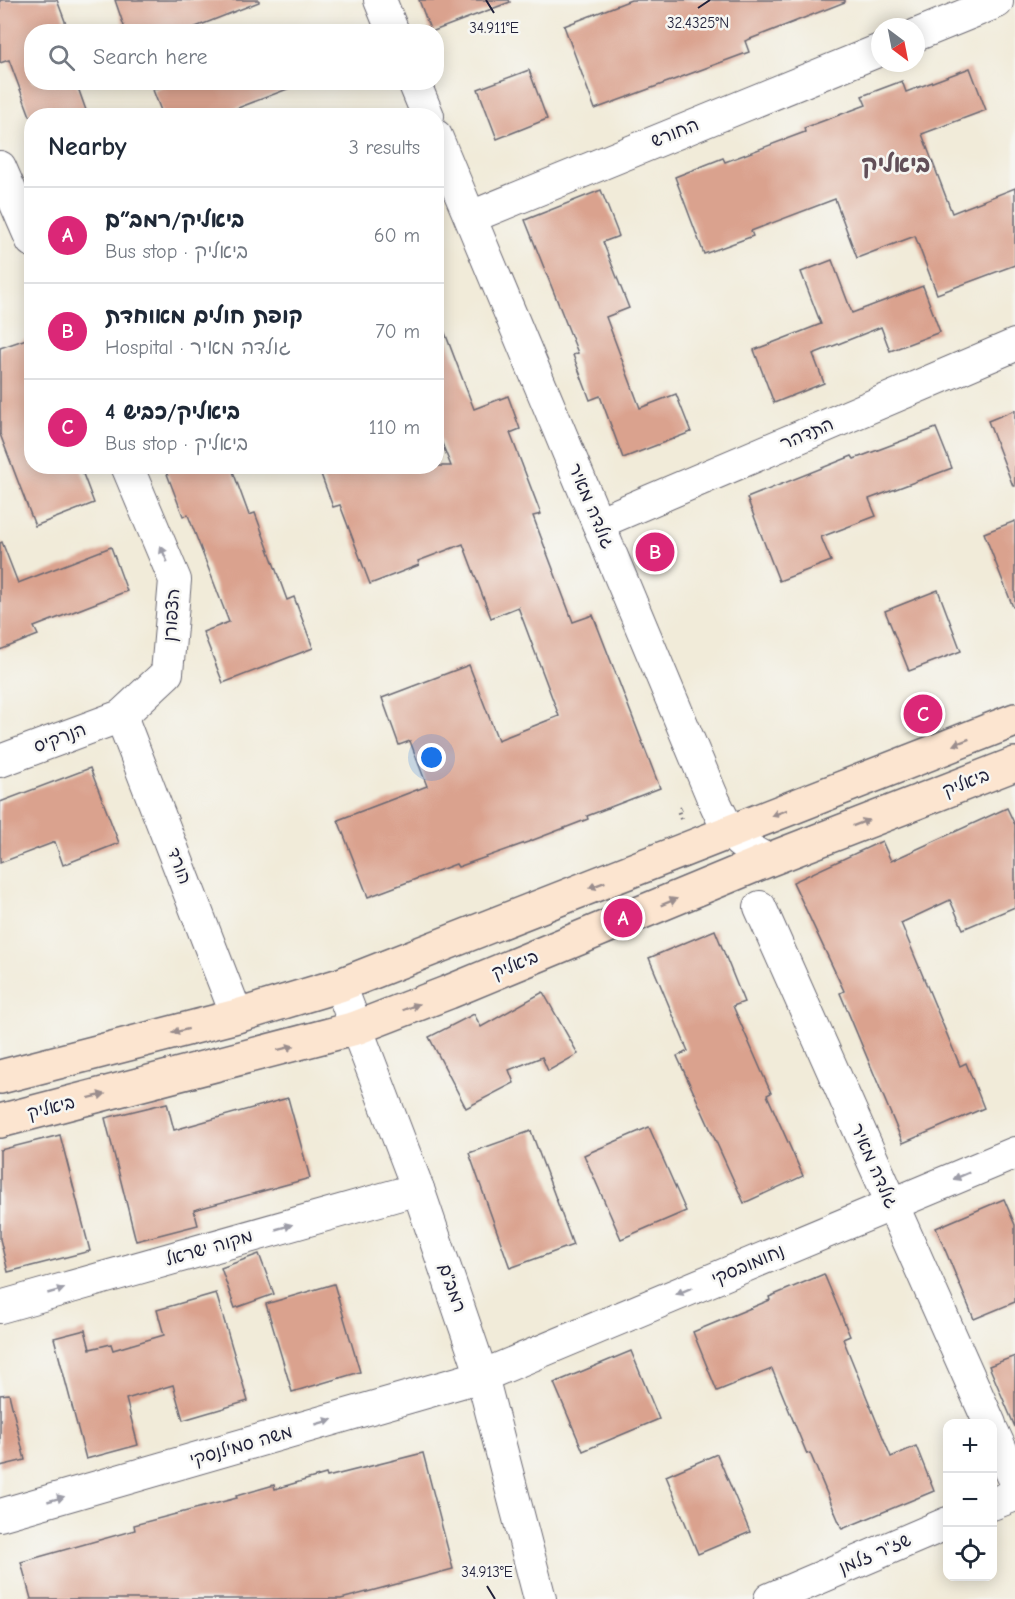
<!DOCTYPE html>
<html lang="en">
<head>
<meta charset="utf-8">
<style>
  body { margin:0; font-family:"Comic Neue","Playpen Sans Hebrew",sans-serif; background:#f6f6f7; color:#1f2937 }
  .controls { position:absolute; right:18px; bottom:18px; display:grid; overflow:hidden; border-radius:12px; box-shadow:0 3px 15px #0003 }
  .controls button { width:54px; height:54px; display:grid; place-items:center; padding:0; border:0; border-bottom:2px solid #e0e1e3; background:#fff; color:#1f2937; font:30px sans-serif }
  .compass { position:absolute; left:871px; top:18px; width:54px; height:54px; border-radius:50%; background:#fff; box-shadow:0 3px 15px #0003; rotate:148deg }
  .you { position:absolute; left:432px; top:758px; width:21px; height:21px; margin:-15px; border:4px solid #fff; border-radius:50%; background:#1a73e8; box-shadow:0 0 0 9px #1a73e833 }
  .badge { display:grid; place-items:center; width:39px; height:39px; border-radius:50%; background:#db2777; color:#fff; font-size:20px; font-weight:700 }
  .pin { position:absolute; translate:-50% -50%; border:3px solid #fff; box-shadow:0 2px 6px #0006 }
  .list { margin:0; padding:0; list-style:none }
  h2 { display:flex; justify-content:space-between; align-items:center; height:78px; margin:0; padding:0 24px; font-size:26px }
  h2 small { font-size:20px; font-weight:400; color:#747a83 }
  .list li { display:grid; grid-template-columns:39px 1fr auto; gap:18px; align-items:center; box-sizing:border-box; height:96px; padding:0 24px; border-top:2px solid #e0e1e3 }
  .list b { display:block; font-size:22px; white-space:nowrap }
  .list p { margin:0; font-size:20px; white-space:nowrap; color:#747a83 }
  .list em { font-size:20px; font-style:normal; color:#747a83 }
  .icon { flex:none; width:33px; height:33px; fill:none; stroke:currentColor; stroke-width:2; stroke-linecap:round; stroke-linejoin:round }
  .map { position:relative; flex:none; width:1015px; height:1599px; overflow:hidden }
  .search { position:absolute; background:#fff; box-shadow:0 3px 15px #0003; left:24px; top:24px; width:420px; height:66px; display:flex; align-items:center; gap:15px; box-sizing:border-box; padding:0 21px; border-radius:24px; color:#747a83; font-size:22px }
  .panel { position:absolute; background:#fff; box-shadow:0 3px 15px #0003; left:24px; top:108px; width:420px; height:366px; border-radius:24px }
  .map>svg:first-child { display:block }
  .building { fill:#daa28e }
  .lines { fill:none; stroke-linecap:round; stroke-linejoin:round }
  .street-casing { stroke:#6a6872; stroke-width:34 }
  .secondary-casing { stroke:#6a6872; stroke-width:36 }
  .path { stroke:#6a6872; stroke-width:4; stroke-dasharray:1.5 4.5; stroke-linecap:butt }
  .street { stroke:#fff; stroke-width:32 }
  .secondary { stroke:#fce5d0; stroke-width:33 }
  .oneway { fill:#9c9ca7 }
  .oneway2 { fill:#9a8d8d }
  .ticks { fill:none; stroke:#22223b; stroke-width:2 }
  .labels { text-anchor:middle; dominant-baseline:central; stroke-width:5; stroke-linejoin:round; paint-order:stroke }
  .street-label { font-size:18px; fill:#22223b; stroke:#f6f6f2 }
  .district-label { font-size:24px; font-weight:bold; fill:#624f58; stroke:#f6f6f2 }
  .ticks-label { font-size:15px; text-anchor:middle; fill:#22223b; stroke:#f6f6f2; stroke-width:5; stroke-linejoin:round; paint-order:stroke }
</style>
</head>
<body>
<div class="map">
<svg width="1015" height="1599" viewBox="0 0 1015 1599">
  <rect width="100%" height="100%" fill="#f6f6f2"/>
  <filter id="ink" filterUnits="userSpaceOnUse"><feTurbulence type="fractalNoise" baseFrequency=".0167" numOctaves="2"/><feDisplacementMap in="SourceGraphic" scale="12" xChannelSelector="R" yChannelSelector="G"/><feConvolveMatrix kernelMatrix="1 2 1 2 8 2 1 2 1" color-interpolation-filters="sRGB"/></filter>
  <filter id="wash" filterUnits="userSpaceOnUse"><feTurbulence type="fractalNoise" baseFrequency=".008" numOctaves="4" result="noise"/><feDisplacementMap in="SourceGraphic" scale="24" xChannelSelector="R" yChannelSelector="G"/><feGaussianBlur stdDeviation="1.35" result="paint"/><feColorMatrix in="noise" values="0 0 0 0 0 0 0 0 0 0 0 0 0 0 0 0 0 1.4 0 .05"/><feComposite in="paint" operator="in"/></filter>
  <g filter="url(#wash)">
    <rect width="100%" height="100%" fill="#f1ebd9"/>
    <g id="blocks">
      <g class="building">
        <polygon points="0,0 57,0 69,32 32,32 32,82 76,82 88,116 30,116 9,60 0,63"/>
        <polygon points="115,0 259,0 259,2 183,32 126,32"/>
        <polygon points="419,0 509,0 510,2 431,32"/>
        <polygon points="631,0 845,0 845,2 745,41 749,52 595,109 564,26"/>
        <polygon points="970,68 986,110 922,134 952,213 1015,188 1015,265 937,294 915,236 857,258 835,199 751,231 753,236 704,254 675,177 723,158 725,162 805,132 804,128 866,105 862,96 902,81 906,92"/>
        <polygon points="529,70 547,119 497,139 478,89"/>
        <polygon points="172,82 298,82 298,85 217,116 163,116 153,90"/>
        <polygon points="601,190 619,236 603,242 629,308 606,317 640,408 676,394 691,432 623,458 600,396 590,400 573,355 578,353 525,220"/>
        <polygon points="832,260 852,313 923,286 940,332 890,351 881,327 813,354 824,383 774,403 754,350 821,324 801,272"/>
        <polygon points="436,317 439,317 474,409 508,396 520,429 510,433 541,514 533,516 573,622 593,615 660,788 587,816 588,819 528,842 458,867 456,864 368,897 338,820 427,786 410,741 399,745 382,698 469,665 498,740 559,716 518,607 491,618 463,544 418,561 419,565 370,584 340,505 333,507 318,466 451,466 436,428"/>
        <polygon points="32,337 32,466 80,466 94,503 35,526 0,434 0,348"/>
        <polygon points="1015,410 1015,486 1013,486 988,421"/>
        <polygon points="936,428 952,468 869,499 876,516 821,537 831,561 779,581 747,498 852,456 854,459"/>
        <polygon points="164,466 231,466 249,515 255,513 287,600 294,597 313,648 223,683 203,632 229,622 188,515 183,516"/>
        <polygon points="1015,521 1015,607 1013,607 984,533"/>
        <polygon points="2,542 18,583 111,547 127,591 34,627 38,635 0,650 0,543"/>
        <polygon points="938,590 961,651 909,671 885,611"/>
        <polygon points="90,768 119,843 63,865 55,842 0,863 0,802"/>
        <polygon points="1007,808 1015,825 1015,907 963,929 950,900 901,923 960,1066 966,1063 984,1108 903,1143 840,993 844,991 793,882 882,841 891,861"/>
        <polygon points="715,930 744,1002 733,1006 771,1093 767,1095 803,1176 744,1203 677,1056 688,1051 649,958"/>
        <polygon points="543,992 578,1054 548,1071 542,1057 509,1070 514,1083 466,1108 429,1037 474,1014 481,1027"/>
        <polygon points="288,1098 310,1178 194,1210 198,1225 136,1241 105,1118 167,1103 174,1130"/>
        <polygon points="649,1127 686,1211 621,1239 584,1155"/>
        <polygon points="531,1131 573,1245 510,1268 469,1153"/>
        <polygon points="60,1135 90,1251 8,1272 0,1239 0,1150"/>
        <polygon points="1004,1199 1015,1225 1015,1302 974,1319 936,1228"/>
        <polygon points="259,1254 274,1294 235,1308 221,1268"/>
        <polygon points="824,1274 850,1336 843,1339 891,1457 916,1446 934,1491 842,1529 810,1453 807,1454 772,1369 717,1391 693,1332 770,1300 769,1297"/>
        <polygon points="334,1284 360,1372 292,1392 266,1304"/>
        <polygon points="216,1293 248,1401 183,1420 173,1385 126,1399 138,1445 86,1459 54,1338 85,1330 90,1349 111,1344 113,1350 164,1335 157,1310"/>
        <polygon points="631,1351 659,1419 583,1451 554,1383"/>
        <polygon points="1015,1356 1015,1427 989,1366"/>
        <polygon points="9,1394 25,1460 0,1466 0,1395"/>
        <polygon points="423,1453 453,1569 341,1599 31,1599 21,1562 135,1530 134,1525 237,1498 236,1496 274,1485 275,1489 326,1474 327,1477"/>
        <polygon points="717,1454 750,1532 698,1554 666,1476"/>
      </g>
    </g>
  </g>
  <g filter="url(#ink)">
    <use href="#blocks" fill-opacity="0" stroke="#6a6872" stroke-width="1.5"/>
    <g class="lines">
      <g class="street-casing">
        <g id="street">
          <polyline points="380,0 393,32"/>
          <polyline points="916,35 997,2"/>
          <polyline points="414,82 428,116"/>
          <path d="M436 136 712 796C728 831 732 842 768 860"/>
          <polyline points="0,167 32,241"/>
          <polyline points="471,217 880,50"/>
          <polyline points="598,523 1015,345"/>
          <polyline points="121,716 237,1016"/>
          <polyline points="0,761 121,716 167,673 175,580 127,466"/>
          <polyline points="760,907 990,1424"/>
          <polyline points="340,985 418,1189 482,1376 540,1599"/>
          <polyline points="0,1307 418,1189"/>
          <polyline points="992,1430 1015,1480"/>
          <polyline points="992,1504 1015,1495"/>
          <polyline points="0,1515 482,1376 1015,1153"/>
          <polyline points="770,1599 948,1523"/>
        </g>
      </g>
      <g class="secondary-casing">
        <g id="secondary">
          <polyline points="0,1077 237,1016 340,985 1015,720"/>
          <polyline points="0,1121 356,1028 449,992 768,860 1015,764"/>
        </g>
      </g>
      <polyline class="path" points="681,819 678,810 684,807"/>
      <use href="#street" class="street"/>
      <use href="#secondary" class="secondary"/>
    </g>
    <defs><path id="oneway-solid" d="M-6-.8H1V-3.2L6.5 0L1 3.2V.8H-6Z" transform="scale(1.5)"/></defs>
    <g class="oneway">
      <use href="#oneway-solid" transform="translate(164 554) rotate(-113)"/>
      <use href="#oneway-solid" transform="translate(961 1176) rotate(157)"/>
      <use href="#oneway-solid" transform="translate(284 1227) rotate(-16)"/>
      <use href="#oneway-solid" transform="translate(56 1291) rotate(-16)"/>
      <use href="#oneway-solid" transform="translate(684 1291) rotate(157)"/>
      <use href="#oneway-solid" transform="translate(324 1422) rotate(-16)"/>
      <use href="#oneway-solid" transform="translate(56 1499) rotate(-16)"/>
    </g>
    <g class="oneway2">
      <use href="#oneway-solid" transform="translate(961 742) rotate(159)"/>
      <use href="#oneway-solid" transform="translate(779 813) rotate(159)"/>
      <use href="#oneway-solid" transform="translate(861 823) rotate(-21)"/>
      <use href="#oneway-solid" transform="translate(597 885) rotate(159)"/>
      <use href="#oneway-solid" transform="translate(669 902) rotate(-22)"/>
      <use href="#oneway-solid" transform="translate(411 1007) rotate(-21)"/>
      <use href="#oneway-solid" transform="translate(180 1031) rotate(166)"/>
      <use href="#oneway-solid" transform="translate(286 1048) rotate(-14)"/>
      <use href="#oneway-solid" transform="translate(97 1096) rotate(-14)"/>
    </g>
  </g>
  <path class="ticks" d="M486 0 494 13M698 8 710 0M487 1586 495 1599"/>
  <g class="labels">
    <g class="street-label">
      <text transform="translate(675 133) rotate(-22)">החורש</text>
      <text transform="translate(807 434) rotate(-23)">התדהר</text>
      <text transform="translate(591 506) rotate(67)">גולדה מאיר</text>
      <text transform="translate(172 615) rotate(-86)">הצפורן</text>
      <text transform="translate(60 738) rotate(-20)">הנרקיס</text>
      <text transform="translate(966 783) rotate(-21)">ביאליק</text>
      <text transform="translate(179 866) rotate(69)">הורד</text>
      <text transform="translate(515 965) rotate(-22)">ביאליק</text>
      <text transform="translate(51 1108) rotate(-14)">ביאליק</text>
      <text transform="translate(874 1166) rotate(66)">גולדה מאיר</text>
      <text transform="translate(209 1248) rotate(-16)">מקוה ישראל</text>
      <text transform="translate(748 1265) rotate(-23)">נחומובסקי</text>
      <text transform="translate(452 1288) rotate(71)">רמב"ם</text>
      <text transform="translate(241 1446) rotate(-16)">משה סמילנסקי</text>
      <text transform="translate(875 1554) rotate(-23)">שז"ר זלמן</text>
    </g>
    <g class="district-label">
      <text x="896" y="164">ביאליק</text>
    </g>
  </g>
  <g class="ticks-label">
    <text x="698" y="28">32.4325°N</text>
    <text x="494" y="33">34.911°E</text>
    <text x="487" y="1577">34.913°E</text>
  </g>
</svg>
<div class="controls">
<button>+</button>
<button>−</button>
<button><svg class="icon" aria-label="locate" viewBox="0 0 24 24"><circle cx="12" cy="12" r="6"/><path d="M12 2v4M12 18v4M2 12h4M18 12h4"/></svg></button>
</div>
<svg class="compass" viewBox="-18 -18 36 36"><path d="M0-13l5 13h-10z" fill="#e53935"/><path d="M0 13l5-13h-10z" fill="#747a83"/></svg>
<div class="you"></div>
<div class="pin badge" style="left:623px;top:918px">A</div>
<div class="pin badge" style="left:655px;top:552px">B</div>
<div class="pin badge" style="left:923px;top:714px">C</div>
<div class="search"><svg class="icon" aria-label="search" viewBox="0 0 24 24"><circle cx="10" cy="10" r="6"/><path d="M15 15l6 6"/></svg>Search here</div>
<section class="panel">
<h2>Nearby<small>3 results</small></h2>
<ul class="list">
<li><span class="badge">A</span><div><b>ביאליק/רמב״ם</b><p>Bus stop · ביאליק</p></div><em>60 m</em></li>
<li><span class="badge">B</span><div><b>קופת חולים מאוחדת</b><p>Hospital · גולדה מאיר</p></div><em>70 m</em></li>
<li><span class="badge">C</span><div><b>ביאליק/כביש 4</b><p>Bus stop · ביאליק</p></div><em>110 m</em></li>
</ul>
</section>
</div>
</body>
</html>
